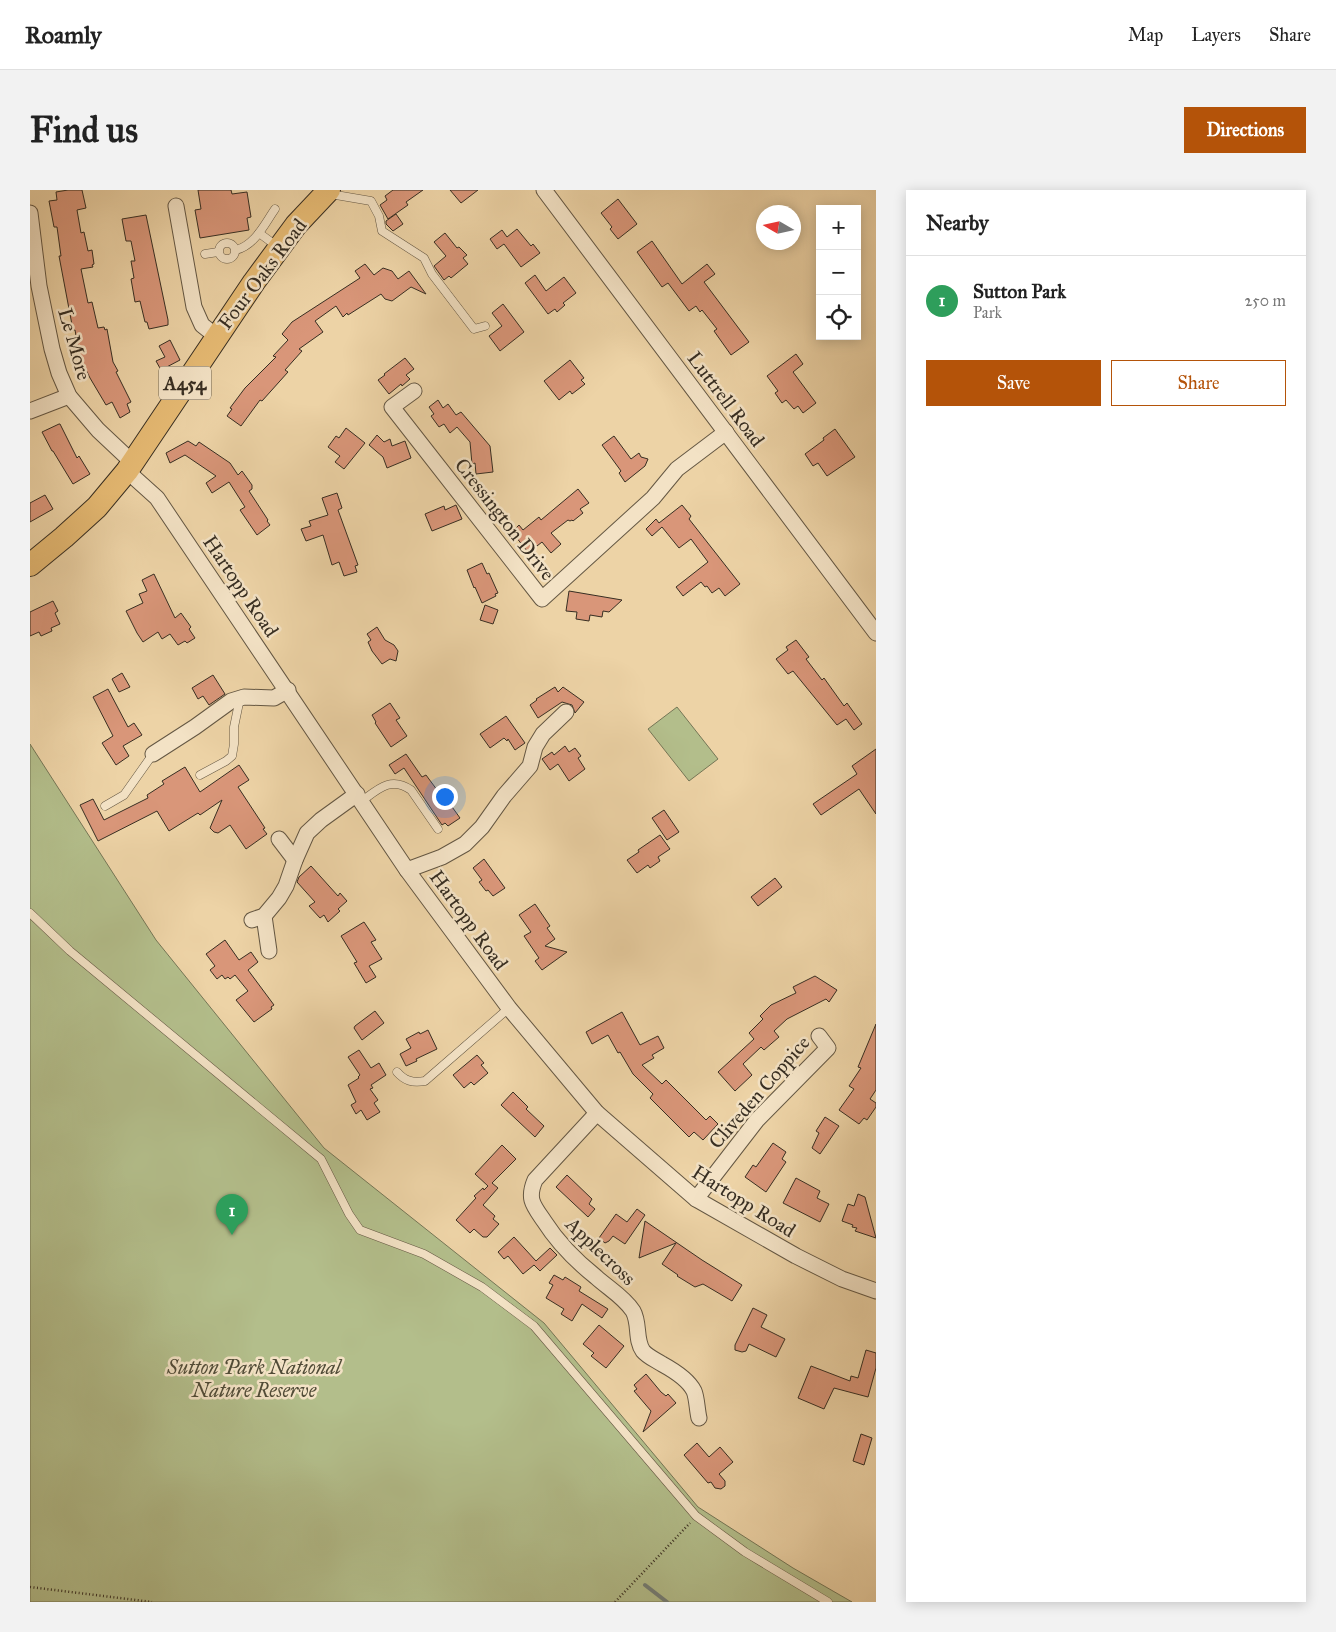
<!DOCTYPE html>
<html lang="en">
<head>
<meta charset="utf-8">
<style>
  body { margin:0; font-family:"IM FELL Great Primer",serif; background:#f2f2f2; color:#222 }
  .controls { position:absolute; right:15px; top:15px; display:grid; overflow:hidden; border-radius:0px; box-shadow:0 2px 12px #0003 }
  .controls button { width:45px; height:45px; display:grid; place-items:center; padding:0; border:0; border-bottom:1px solid #e0e0e0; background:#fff; color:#222; font:25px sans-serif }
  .compass { position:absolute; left:726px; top:15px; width:45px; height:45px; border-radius:50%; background:#fff; box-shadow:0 2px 12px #0003; rotate:279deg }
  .you { position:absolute; left:414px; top:606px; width:18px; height:18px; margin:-12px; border:4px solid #fff; border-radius:50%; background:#1a73e8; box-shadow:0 0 0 8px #1a73e833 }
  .badge { display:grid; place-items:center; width:32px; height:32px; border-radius:50%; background:#b45309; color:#fff; font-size:16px; font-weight:700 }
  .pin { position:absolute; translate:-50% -41px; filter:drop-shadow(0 1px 2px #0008) }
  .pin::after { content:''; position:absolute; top:26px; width:18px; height:15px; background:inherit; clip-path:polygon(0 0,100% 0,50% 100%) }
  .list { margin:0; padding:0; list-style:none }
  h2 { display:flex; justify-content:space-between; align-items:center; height:65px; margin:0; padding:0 20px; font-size:21px }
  h2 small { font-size:16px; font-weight:400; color:#767676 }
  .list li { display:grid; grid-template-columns:32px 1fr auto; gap:15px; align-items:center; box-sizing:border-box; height:90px; padding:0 20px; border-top:1px solid #e0e0e0 }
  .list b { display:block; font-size:19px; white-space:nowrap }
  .list p { margin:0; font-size:16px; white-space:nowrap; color:#767676 }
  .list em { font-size:16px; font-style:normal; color:#767676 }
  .actions { display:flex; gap:10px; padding:15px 20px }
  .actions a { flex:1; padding:11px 0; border:1px solid #b45309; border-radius:0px; text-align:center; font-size:18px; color:#b45309 }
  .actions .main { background:#b45309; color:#fff }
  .icon { flex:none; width:28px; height:28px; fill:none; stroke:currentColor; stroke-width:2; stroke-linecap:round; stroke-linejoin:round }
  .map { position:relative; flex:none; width:846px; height:1412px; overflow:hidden; border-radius:0px }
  header { display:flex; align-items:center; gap:30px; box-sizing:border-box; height:70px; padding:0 25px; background:#fff; border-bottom:1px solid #e0e0e0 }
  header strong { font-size:24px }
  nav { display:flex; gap:28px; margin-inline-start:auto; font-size:18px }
  .intro { display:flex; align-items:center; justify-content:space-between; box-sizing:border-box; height:120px; padding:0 30px }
  h1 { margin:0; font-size:35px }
  .button { padding:12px 22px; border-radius:0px; background:#b45309; color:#fff; font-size:18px; font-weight:700 }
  main { display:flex; gap:30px; padding:0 30px }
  aside { flex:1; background:#fff; border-radius:0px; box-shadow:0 2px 12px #0003 }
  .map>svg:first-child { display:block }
  .green { fill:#b3be8b; stroke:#757656 }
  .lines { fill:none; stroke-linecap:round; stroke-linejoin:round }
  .stream { stroke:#747f78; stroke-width:4 }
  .building { fill:#d99679; stroke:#372e22 }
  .service-casing { stroke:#645743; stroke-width:9 }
  .minor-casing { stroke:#645743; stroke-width:17 }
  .primary-casing { stroke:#372e22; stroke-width:24 }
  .path { stroke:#372e22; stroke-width:2.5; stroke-dasharray:1 2.5; stroke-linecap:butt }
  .service { stroke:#f3e2c5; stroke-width:8 }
  .minor { stroke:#f3e2c5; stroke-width:15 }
  .primary { stroke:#e6ba73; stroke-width:22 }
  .labels { text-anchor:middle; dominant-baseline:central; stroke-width:5; stroke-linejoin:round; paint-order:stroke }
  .shield { fill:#f3e2c5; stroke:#6f6453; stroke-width:1 }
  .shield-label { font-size:19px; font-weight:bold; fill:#372e22 }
  .street-label { font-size:20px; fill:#372e22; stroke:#f3e2c5 }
  .park-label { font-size:20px; font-style:italic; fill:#504b37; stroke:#f3e2c5 }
</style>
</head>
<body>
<header>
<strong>Roamly</strong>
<nav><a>Map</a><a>Layers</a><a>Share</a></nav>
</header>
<div class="intro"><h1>Find us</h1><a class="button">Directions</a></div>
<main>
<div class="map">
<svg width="846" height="1412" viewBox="0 0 846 1412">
  <rect width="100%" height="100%" fill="#edd3a6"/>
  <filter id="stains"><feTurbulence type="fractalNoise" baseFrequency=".004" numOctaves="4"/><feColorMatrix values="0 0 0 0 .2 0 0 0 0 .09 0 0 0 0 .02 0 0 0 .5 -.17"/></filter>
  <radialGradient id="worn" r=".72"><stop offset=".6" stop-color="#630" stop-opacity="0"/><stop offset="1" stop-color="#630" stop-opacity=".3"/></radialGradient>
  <g class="green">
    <polygon points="647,517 688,569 659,591 618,539"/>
    <polygon points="0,554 126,750 294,958 514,1133 668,1317 763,1378 822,1412 0,1412"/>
  </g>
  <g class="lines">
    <polyline class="stream" points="615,1395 637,1412"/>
  </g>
  <g class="building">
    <polygon points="38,0 52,0 56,18 47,20 51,43 54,42 58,61 62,60 64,74 62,75 63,77 51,79 58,113 62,112 68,138 74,137 75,140 77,139 83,172 88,181 86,182 101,212 97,214 100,222 90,228 82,212 76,215 60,188 50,168 45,140 43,140 29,66 31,66 27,37 24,37 19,11 27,10 26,2"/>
    <polygon points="168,0 201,0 202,4 217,2 221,27 217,28 219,40 170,48 165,20 171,19"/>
    <polygon points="363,0 393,0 376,12 378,15 358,29 350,15 357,10 355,6"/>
    <polygon points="420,0 448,0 431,13"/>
    <polygon points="588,9 607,34 588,49 580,39 582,37 571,23"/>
    <polygon points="366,24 373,34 363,41 356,34 356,31"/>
    <polygon points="116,25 138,130 138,135 119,139 117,132 115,132 110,111 105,112 101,89 104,88 101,71 105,71 101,51 96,51 92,29"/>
    <polygon points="487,39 501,56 503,54 510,63 491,77 474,54 467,59 460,49 472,40 477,47"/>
    <polygon points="415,43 427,58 429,57 437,65 433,68 438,74 421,88 419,86 414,90 404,76 416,66 404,52"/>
    <polygon points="622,51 652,94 677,74 685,84 674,92 719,152 701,165 684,141 687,139 672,120 670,122 666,116 659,121 638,93 632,97 607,62"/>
    <polygon points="335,74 344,85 353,78 362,81 368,89 379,81 396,104 381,97 362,111 355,109 351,104 318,125 317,123 313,127 306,116 285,131 293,142 269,159 272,161 255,180 258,182 232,211 230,210 211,236 197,226 202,219 200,218 215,198 246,167 243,166 258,150 252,144 262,132 330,88 325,81"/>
    <polygon points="505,85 516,101 534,87 546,103 533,113 535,115 527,122 525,119 518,124 495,93"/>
    <polygon points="473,114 494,142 470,161 459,146 472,136 462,123"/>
    <polygon points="140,150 150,170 131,180 126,171 135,167 129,156"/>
    <polygon points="766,164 773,174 763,182 786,213 773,223 768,216 764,219 756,210 752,213 745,203 748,201 737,186"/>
    <polygon points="375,168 384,179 376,185 380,189 372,196 371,194 359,204 348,190 355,185 354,184"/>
    <polygon points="540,170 554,188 551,190 555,194 542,204 540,201 529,210 514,191"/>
    <polygon points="408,210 413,218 418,214 426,225 431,222 460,256 463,282 446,284 445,273 442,274 440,252 427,237 420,243 414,234 409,237 401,226 404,224 399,217"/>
    <polygon points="29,234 30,234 47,268 49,266 60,284 43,294 23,261 22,261 12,242"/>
    <polygon points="316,238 335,253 314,279 305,272 310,266 298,257 306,246 309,248"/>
    <polygon points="805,239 825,267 797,286 788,273 783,276 775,264 794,250 793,248"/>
    <polygon points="347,245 354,252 360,249 362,256 375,251 381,268 357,278 353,267 339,255"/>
    <polygon points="584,246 601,269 609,263 611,267 618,269 615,276 595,292 589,283 591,281 572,255"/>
    <polygon points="158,251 166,256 169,252 200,273 208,285 212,281 222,295 222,299 219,301 238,330 237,331 240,335 227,345 210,320 215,317 199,292 182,303 176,293 186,286 155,265 140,273 136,263"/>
    <polygon points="548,299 559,313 550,319 553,323 543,331 542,330 540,331 538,330 521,343 531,354 521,363 512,352 507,356 505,354 497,361 482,342 489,335 493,340 509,327 511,330"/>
    <polygon points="307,303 312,318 308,320 328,375 325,376 327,382 314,386 309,372 302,375 293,345 276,351 271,339 281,336 279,331 298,325 292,308"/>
    <polygon points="15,305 23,319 0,332 0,313"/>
    <polygon points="426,315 432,329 402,341 395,324 414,316 415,320"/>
    <polygon points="652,315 661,326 659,329 710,394 695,406 689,398 682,403 677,396 675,397 671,392 653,406 646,397 678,372 661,349 649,358 632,337 622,346 616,339 626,329 629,333"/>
    <polygon points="452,373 457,384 459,383 468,403 465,404 466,406 452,413 445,397 444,398 437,380"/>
    <polygon points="124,384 145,428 151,423 161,437 159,439 165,448 157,453 155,451 148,455 140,444 132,449 128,442 113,452 107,443 96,421 113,413 109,404 117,401 112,390"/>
    <polygon points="539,401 592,410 579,422 573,421 572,427 560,425 559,431 546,429 547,422 536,421"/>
    <polygon points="23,411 28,421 25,423 30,434 21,438 22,441 11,446 9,442 0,446 0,422"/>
    <polygon points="455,415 468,420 463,434 450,430"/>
    <polygon points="347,437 355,450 364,455 368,461 366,471 360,469 352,474 342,461 338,452 341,450 337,444"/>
    <polygon points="766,450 779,467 776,469 792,490 794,488 814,516 817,513 832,534 824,540 816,529 807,535 763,481 758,484 746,469 758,460 756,457"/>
    <polygon points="92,483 100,497 89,502 82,489"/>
    <polygon points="183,485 195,504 179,515 173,506 168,509 162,498"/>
    <polygon points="525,497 528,502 533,497 554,512 545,523 542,515 532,512 508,528 500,515 507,510 506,509"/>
    <polygon points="78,499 98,537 104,533 112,545 93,556 99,566 86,575 72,553 83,546 63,507"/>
    <polygon points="360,513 370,528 366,530 377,546 361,557 345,533 346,532 342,525"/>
    <polygon points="476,526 495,553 485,560 478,549 477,551 474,548 460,558 450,544"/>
    <polygon points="535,556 539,562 545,558 551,566 548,568 555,579 539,591 528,574 520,580 512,569 522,562 524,565"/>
    <polygon points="846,559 846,624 829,599 791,625 783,614 827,584 822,576"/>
    <polygon points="376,564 392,587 396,585 413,608 415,607 430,628 418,636 415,633 412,635 374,578 365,584 359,575"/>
    <polygon points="209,575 219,590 208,597 235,638 233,639 237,644 216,659 200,635 188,643 184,642 180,638 192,610 170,625 168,623 139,641 127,621 68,651 50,615 63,609 74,630 118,608 117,605 134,594 132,591 155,577 170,602"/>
    <polygon points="634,620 649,642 637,650 622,628"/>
    <polygon points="630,645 640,659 628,667 630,671 620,678 618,675 607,683 597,670 609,662 608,660"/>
    <polygon points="454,669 475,698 463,706 458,700 456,701 449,692 452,690 443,678"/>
    <polygon points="281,676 308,706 310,703 317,711 308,719 310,721 298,732 294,725 290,728 279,716 285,712 267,692 269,687"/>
    <polygon points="745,688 752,697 728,716 721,707"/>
    <polygon points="505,714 520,736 517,738 525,749 515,756 537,762 512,780 505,771 509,768 494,746 501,742 489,725"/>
    <polygon points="334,732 346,750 341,752 352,769 339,776 346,787 336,793 324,773 327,772 311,746"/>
    <polygon points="195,750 209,770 221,762 228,772 218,780 244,815 241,817 242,819 224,832 206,810 218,801 205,785 200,789 198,787 195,789 192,785 187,789 180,780 185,776 176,764"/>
    <polygon points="785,786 807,800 799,812 796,809 757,829 744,841 749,847 734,860 731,857 713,874 722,885 705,901 688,882 724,849 719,843 733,829 730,826 741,815 766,803 763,797"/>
    <polygon points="345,821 354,833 332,850 324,838 325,836"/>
    <polygon points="592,822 610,855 628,846 634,858 622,865 624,868 612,875 632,894 636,890 676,930 680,926 688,934 673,950 664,942 659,947 620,908 623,904 603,884 590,862 588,863 578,845 562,854 556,842"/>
    <polygon points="846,834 846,900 840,909 846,913 846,917 837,930 834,928 829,934 809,920 824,899 819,896 831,878 828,877"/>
    <polygon points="398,840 407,859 386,869 387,871 376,876 370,864 381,858 376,849 389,842 390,844"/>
    <polygon points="329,860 341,878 349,873 356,885 341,895 343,898 340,899 348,910 344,913 350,922 337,930 331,920 326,924 321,915 326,912 318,895 329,888 328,887 330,885 318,867"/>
    <polygon points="447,865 454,873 451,875 458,883 444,895 441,892 434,898 423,885"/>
    <polygon points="483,902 498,917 496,919 514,936 505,947 471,915"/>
    <polygon points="795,927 809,936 790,964 782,958 789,943 786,941"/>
    <polygon points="743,953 756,962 752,969 756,972 736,1002 715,987 723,975 726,977"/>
    <polygon points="472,955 486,969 462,993 468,998 453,1015 465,1026 463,1029 469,1034 457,1047 453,1047 444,1039 440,1043 426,1030 446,1008 444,1006 453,998 454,1000 458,996 445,984"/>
    <polygon points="537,985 562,1009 559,1014 565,1019 558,1027 526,997"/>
    <polygon points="766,988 790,1001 787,1008 799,1014 790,1032 753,1013"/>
    <polygon points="828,1004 835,1007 846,1048 825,1041 827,1038 822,1037 823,1035 812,1031 818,1014 824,1016"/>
    <polygon points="607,1019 615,1025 595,1054 583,1046 579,1051 575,1053 569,1048 586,1024 597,1032"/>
    <polygon points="615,1031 672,1070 712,1095 702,1111 673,1094 665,1097 647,1086 648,1085 632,1074 646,1053 609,1068"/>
    <polygon points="484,1047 506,1071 520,1058 527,1065 510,1081 504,1075 493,1084 478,1066 474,1069 468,1062"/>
    <polygon points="524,1085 533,1090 535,1087 551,1097 549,1101 578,1119 572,1128 552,1114 542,1131 531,1124 534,1119 516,1108 523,1095 519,1093"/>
    <polygon points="723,1118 737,1125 731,1137 755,1149 746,1167 719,1154 716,1161 712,1162 705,1160 705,1155"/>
    <polygon points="569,1135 594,1156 576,1178 561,1166 564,1163 553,1154"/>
    <polygon points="836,1160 846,1163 846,1178 838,1207 804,1198 794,1219 768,1208 781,1176 820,1191 821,1186 828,1188"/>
    <polygon points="616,1184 631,1202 636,1206 638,1204 646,1213 613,1242 621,1221 604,1201 607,1199 604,1195"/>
    <polygon points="831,1244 842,1248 834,1275 823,1271"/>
    <polygon points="667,1253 679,1267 690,1257 703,1272 689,1284 695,1291 695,1296 691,1299 685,1298 681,1292 678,1293 654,1265"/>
  </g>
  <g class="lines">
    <g class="service-casing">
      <g id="service">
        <polyline points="300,4 341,11 349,26 352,41 394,68 402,84 444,139 455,136"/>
        <polyline points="229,43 248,57"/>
        <circle cx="197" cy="61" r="8"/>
        <path d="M206 60C225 55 234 35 245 19"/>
        <polyline points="175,64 188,62"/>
        <polyline points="170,585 196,571 202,566 204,554 204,537 210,508"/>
        <path d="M332 611C348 599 361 586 381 600L408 639"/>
        <polyline points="75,616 94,605 123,564"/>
        <polyline points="0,723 40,761 291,969 319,1024 330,1040 394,1064 452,1097 504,1136 666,1326 715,1362 798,1412"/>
        <path d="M367 882C375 891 382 893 395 891L479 818"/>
      </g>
    </g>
    <g class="minor-casing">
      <g id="minor">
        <polyline points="514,0 846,443"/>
        <polyline points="146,16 164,117 172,135 186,146"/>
        <polyline points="0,23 9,96 22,159 29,183 39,206 68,240 102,272"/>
        <polyline points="384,201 362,217 512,409 623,308 647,279 696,242"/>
        <polyline points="0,221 39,206"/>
        <polyline points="97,281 127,308 377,680 479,818 567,923 666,1009 766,1066 812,1089 846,1101"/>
        <polyline points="123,564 165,537 201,511 214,507 244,508 258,500"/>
        <polyline points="249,649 265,670"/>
        <polyline points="377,680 412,667 435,654 452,637 474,606 500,576 505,557 513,544 536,522"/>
        <polyline points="234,726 239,761"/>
        <polyline points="222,730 234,726 249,708 256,696 265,670 277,643 291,630 327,604"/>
        <path d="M567 923 505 990C497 1009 503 1015 514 1031 528 1053 546 1071 566 1087 578 1098 594 1107 603 1121 610 1133 605 1150 613 1161 618 1167 626 1170 632 1174 643 1180 658 1189 664 1201 667 1208 667 1220 669 1228"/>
        <polyline points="666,1009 727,930 798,858 789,846"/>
      </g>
    </g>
    <g class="primary-casing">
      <polyline id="primary" points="0,375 34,347 67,317 97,281 224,92 266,35 299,0"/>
    </g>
    <g class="path">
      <polyline points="0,1397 122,1412"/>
      <polyline points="585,1412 660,1333"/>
    </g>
    <use href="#service" class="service"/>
    <use href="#minor" class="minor"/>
    <use href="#primary" class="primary"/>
  </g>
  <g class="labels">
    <rect class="shield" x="129" y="176.5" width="52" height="33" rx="4"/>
    <g class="shield-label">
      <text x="155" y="193">A454</text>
    </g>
    <g class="street-label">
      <text transform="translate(232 84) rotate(-53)">Four Oaks Road</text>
      <text transform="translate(45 154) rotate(74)">Le More</text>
      <text transform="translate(696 209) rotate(53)">Luttrell Road</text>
      <text transform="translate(475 329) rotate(52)">Cressington Drive</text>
      <text transform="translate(211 396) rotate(56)">Hartopp Road</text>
      <text transform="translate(439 730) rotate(54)">Hartopp Road</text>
      <text transform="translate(729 902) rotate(-49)">Cliveden Coppice</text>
      <text transform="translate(714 1011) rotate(32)">Hartopp Road</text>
      <text transform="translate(571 1061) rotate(44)">Applecross</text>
    </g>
    <g class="park-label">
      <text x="224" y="1177">Sutton Park National<tspan x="224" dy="23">Nature Reserve</tspan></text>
    </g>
  </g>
  <rect width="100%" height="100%" filter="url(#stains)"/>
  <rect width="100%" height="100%" fill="url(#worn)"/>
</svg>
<div class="controls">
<button>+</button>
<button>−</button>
<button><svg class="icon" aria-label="locate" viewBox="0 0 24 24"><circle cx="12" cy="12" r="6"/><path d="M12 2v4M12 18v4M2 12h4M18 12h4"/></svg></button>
</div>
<svg class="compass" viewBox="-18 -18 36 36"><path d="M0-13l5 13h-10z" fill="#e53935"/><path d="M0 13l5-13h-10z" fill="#767676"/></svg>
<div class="you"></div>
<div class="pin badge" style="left:202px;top:1045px;background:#2e9e5b">1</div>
</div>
<aside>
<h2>Nearby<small></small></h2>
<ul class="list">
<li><span class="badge" style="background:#2e9e5b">1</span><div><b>Sutton Park</b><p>Park</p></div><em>250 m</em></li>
</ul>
<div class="actions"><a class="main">Save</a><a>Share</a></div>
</aside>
</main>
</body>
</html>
